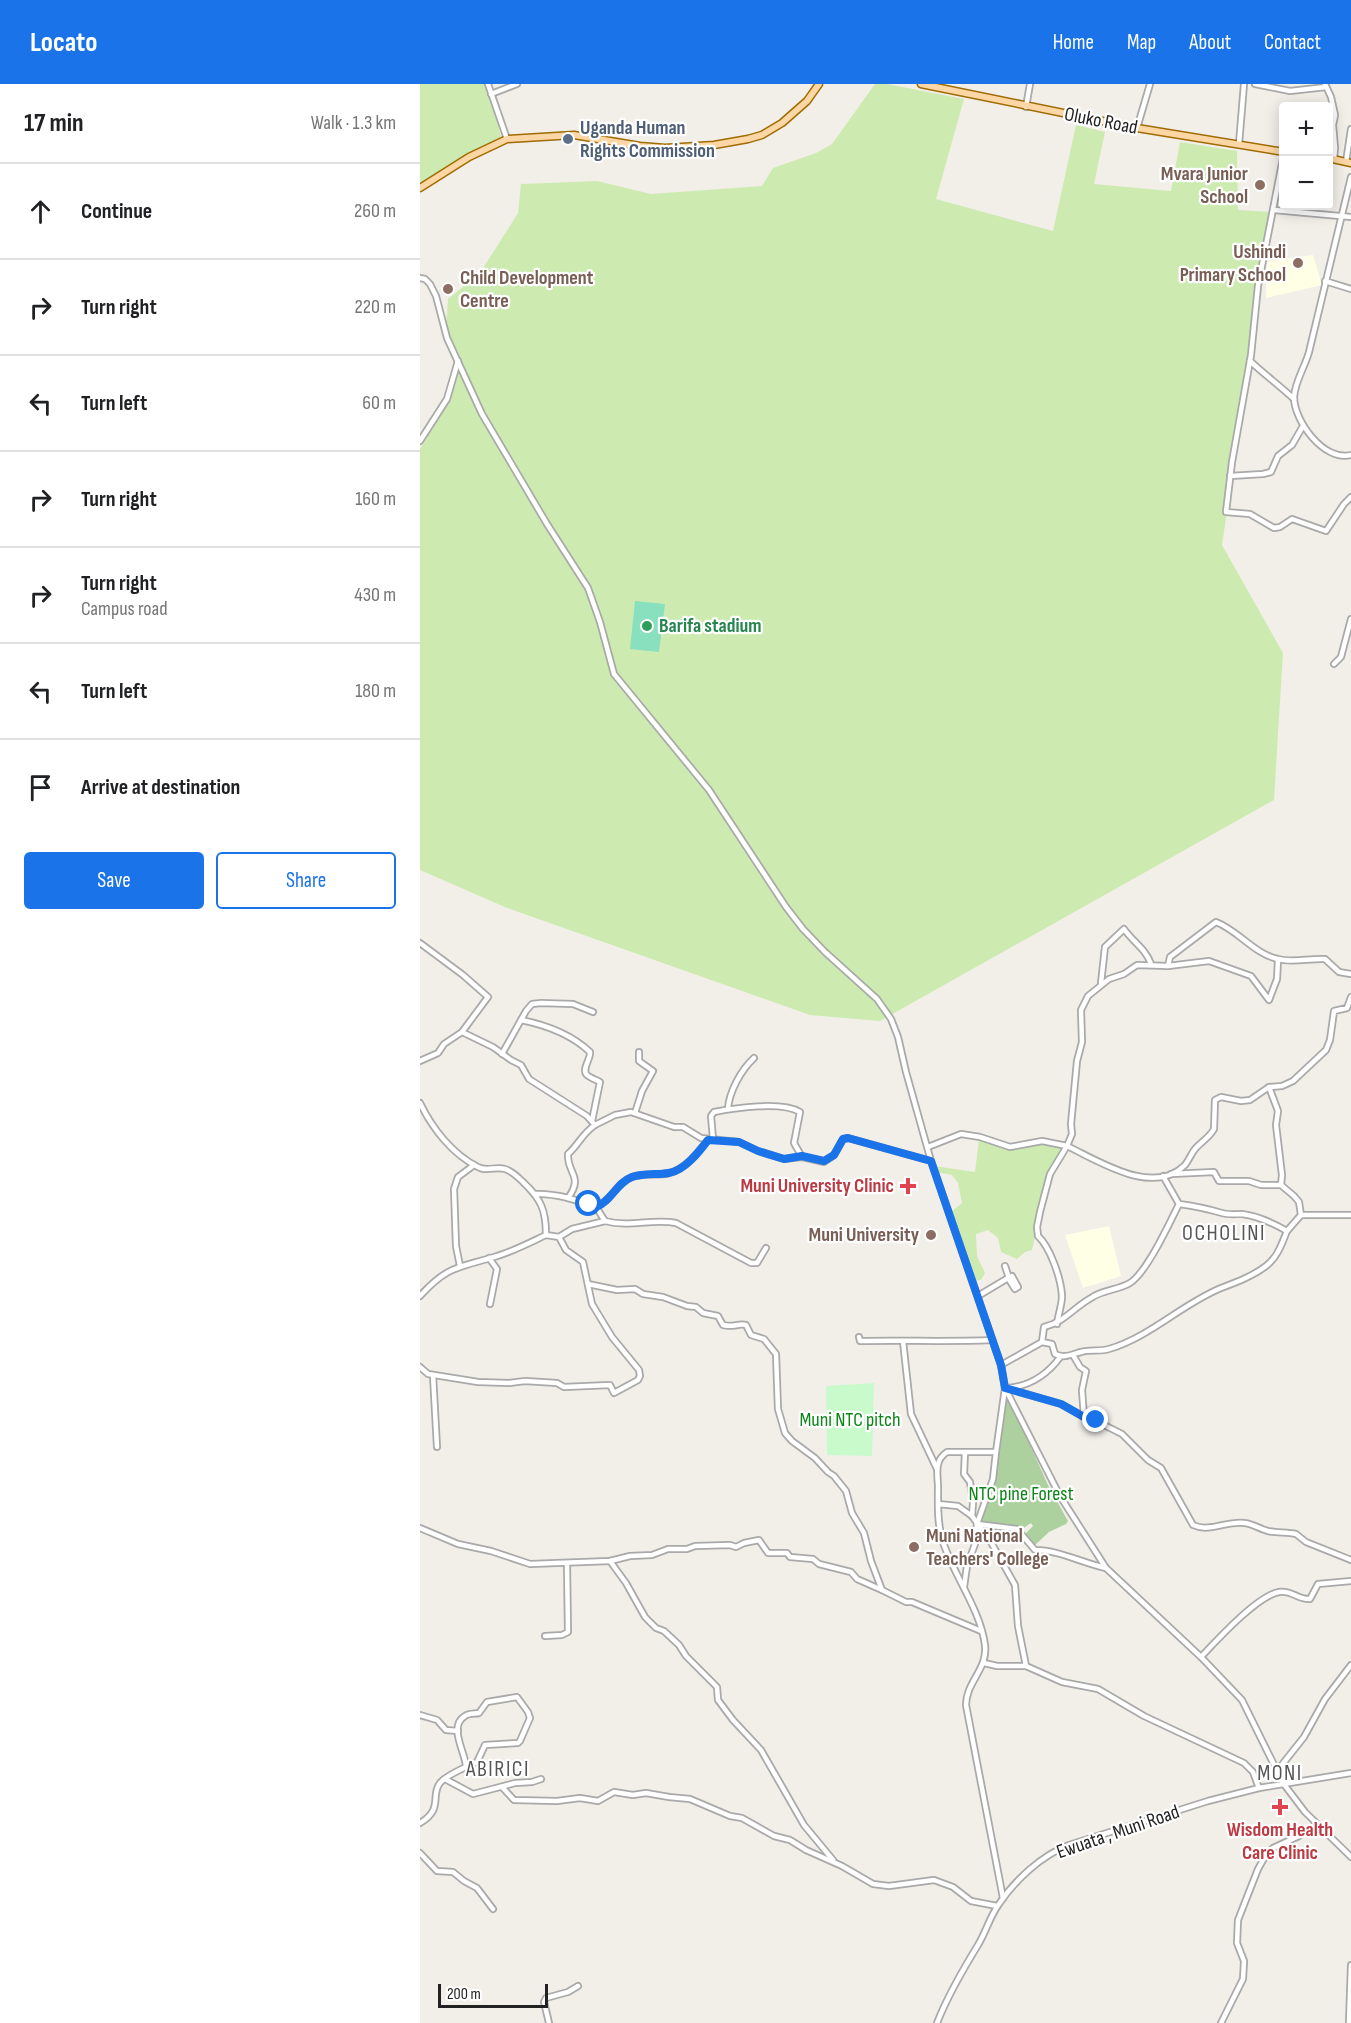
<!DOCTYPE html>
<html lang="en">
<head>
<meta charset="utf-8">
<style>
  body { margin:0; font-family:"Sofia Sans Condensed",sans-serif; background:#f2f2f2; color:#202124 }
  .controls { position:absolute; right:18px; top:18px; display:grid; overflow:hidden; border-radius:6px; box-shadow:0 3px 15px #0003 }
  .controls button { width:54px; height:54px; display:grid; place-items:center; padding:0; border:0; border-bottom:2px solid #e0e0e0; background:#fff; color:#202124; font:30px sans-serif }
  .scale { position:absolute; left:18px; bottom:15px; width:110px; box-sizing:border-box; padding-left:6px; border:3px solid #222; border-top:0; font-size:16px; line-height:21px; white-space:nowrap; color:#222; -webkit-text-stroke:4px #fff; paint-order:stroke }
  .stop { position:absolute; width:18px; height:18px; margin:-14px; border:4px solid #1a73e8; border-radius:50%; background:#fff }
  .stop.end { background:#1a73e8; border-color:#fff; box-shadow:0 2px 6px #0008 }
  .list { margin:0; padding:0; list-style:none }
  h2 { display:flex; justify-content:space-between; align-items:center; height:78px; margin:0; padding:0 24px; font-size:26px }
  h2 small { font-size:20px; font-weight:400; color:#757577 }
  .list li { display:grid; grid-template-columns:39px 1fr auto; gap:18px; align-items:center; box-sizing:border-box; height:96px; padding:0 24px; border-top:2px solid #e0e0e0 }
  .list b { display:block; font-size:22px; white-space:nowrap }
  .list p { margin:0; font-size:20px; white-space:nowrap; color:#757577 }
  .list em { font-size:20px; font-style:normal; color:#757577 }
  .actions { display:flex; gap:12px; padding:18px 24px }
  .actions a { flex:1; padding:14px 0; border:2px solid #1a73e8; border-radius:6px; text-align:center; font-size:21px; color:#1a73e8 }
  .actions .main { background:#1a73e8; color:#fff }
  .icon { flex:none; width:33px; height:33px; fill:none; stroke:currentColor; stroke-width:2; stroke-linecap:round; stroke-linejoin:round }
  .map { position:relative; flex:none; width:931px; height:1939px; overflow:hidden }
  header { display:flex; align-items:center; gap:36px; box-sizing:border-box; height:84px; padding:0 30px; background:#1a73e8; color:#fff }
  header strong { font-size:28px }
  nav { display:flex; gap:33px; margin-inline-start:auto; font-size:21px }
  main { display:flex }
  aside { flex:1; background:#fff }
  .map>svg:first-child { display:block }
  .education { fill:#ffffe5 }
  .grass { fill:#cdebb0 }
  .forest { fill:#add19e }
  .park { fill:#c8facc }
  .pitch { fill:#88e0be }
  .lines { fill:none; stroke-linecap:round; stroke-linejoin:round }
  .minor-casing { stroke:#a9a9a9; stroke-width:8 }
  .major-casing { stroke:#a06b00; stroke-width:9 }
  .minor { stroke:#fff; stroke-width:4.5 }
  .major { stroke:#fcd6a4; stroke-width:6 }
  .route { stroke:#1a73e8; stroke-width:8 }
  .service-dot { fill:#5c6f8a; stroke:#fff; stroke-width:2 }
  .education-dot { fill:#8d6e63; stroke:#fff; stroke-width:2 }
  .leisure-dot { fill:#2e9e5b; stroke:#fff; stroke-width:2 }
  .health-dot { fill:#e0444e; stroke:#fff; stroke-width:2 }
  .labels { text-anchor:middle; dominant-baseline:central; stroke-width:4.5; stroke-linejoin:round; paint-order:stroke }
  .street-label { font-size:20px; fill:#222; stroke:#fff }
  .service-label { font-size:20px; font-weight:bold; fill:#4e5e75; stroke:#fff; text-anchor:start }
  .education-label { font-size:20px; font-weight:bold; fill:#785e54; stroke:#fff; text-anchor:end }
  .leisure-label { font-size:20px; font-weight:bold; fill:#27864d; stroke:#fff; text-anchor:start }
  .health-label { font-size:20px; font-weight:bold; fill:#be3a42; stroke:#fff; text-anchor:end }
  .park-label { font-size:20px; fill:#0c8416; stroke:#fff }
  .quarter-label { font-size:22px; letter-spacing:1.5px; fill:#555; stroke:#fff }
</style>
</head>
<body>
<header>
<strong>Locato</strong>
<nav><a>Home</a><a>Map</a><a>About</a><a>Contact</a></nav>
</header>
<main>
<aside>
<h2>17 min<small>Walk · 1.3 km</small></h2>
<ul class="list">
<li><svg class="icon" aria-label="ahead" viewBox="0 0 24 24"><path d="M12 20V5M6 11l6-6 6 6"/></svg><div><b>Continue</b></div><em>260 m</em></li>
<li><svg class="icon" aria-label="right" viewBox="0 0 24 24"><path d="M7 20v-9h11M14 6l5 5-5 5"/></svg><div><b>Turn right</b></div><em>220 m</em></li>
<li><svg class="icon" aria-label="left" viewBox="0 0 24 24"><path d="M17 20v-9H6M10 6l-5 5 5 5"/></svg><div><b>Turn left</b></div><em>60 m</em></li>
<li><svg class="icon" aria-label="right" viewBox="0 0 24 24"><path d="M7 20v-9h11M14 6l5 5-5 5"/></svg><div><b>Turn right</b></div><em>160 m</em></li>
<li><svg class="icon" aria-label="right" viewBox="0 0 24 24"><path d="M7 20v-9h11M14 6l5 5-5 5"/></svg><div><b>Turn right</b><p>Campus road</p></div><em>430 m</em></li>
<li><svg class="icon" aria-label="left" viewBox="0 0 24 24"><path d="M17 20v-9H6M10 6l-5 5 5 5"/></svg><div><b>Turn left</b></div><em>180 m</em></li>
<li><svg class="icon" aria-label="arrive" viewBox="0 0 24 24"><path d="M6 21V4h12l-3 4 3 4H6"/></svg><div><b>Arrive at destination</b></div></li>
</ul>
<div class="actions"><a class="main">Save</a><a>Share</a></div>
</aside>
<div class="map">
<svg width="931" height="1939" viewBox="0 0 931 1939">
  <rect width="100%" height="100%" fill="#f2efe9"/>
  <g class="education">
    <polygon points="893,171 902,201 846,214 847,178"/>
    <polygon points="689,1142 701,1192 663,1204 645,1151"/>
  </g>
  <g class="grass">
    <polygon points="0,0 68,0 81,53 20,89 0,103"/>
    <polygon points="455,0 467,0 544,15 516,115 633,147 656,41 685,48 674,100 751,107 760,58 817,67 818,126 854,128 835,240 802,461 863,569 854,716 460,937 390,931 87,824 0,786 0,365 29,317 39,285 40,272 26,245 28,215 60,189 98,129 101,100 177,97 231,110 342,102 353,84 396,69 412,60"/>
    <path d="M559 1055 587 1066 594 1065 614 1060 645 1065C624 1093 621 1132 612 1166L605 1168 597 1175 581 1168 578 1154 568 1146 556 1150 557 1172 565 1189 561 1196 553 1197 531 1128 542 1119 538 1099 532 1091 515 1088 514 1082 555 1088Z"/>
  </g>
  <polygon class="forest" points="585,1306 628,1401 648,1437 646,1440 629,1448 614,1462 605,1450 613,1442 611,1439 601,1446 559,1440 575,1392"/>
  <polygon class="park" points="454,1299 452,1372 407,1371 406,1302"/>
  <polygon class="pitch" points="215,517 245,520 239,568 210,565"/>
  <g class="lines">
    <g class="minor-casing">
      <g id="minor">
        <polyline points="68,0 87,55"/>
        <polyline points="835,0 870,7 906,3"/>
        <polyline points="905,0 911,13 915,31 913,41 915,64 914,75"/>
        <polyline points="71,10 97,0"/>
        <polyline points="606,23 610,0"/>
        <polyline points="717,44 730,0"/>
        <polyline points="819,60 824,0"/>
        <polyline points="864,69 838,202 831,271 812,378 806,428 830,430 854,444 860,443 872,435 906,447 924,420 931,413"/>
        <polyline points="926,78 931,45"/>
        <path d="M931 93 889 268C885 283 875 297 874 313 874 337 904 378 931 371"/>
        <polyline points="854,126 931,133"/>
        <polyline points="0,194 5,195 10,200 16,212 27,254 62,330 127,440 168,504 180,538 194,590 289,706 366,823 383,845 405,868 457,915 471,935 478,953 486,988 511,1077 581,1281 585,1304 640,1412 686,1484 781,1573 822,1616 863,1699 885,1728 931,1773"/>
        <polyline points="905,197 931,205"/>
        <path d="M830 277C844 290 860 302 874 315"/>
        <polyline points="0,357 27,315 38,277"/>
        <polyline points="810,392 843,390 851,388 858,372 872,361 883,342"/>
        <polyline points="914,580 921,573 931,535"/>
        <polyline points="0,859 43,891 68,913 42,948 24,960 18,969 0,977"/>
        <path d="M748 882 750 873 796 838C819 847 834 870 858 875 872 879 890 874 905 875L919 888 931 890"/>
        <path d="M681 899 685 863 704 845C713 858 726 865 731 880"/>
        <path d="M101 936C126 941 151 950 170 968 171 975 161 985 167 991 170 994 177 996 180 998L172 1037"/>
        <polyline points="42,948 73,963 91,976 101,981 109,995 167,1032 175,1041 195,1031 211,1028 254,1043 263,1043 281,1054 319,1058 338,1067 364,1075 382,1073 404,1078 414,1071 423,1055 428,1054 511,1077"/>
        <polyline points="82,970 106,927 112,920 121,919 153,920 173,928"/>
        <polyline points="849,1003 858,1027 856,1041 862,1091 861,1101"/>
        <path d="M0 1019C12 1044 32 1070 58 1083 66 1088 76 1082 85 1085 92 1087 98 1093 103 1098 121 1115 126 1126 126 1151 109 1159 92 1168 74 1173 38 1184 27 1182 0 1212"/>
        <path d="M308 1025C309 1008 321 986 334 974"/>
        <polyline points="215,1029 222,1007 233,987 219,977 219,968"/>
        <path d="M293 1055 291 1032 294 1028C315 1024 361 1017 380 1028L374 1059 382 1073"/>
        <polyline points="508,1063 541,1050 560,1053 590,1063 622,1057 647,1062 652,1050 651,1040 657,977 662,958 661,926 668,912 689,895 704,890 717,881 748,882 789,877 831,892 849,916 857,895 858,876"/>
        <polyline points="751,1090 794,1088 799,1097 829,1097 841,1101 861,1101 874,1112 879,1118 881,1131"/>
        <path d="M743 1092 759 1120C775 1122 788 1125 802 1129 808 1131 815 1130 822 1130 838 1132 853 1139 867 1147L881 1131H931"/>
        <path d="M115 1110C136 1109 157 1116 176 1123L185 1137C211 1144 232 1134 256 1139L331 1179H337L346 1164"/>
        <path d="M148 1114C164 1092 147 1090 148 1070 159 1060 162 1050 175 1041"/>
        <path d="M176 1123C192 1116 196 1099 212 1093 224 1089 237 1092 249 1089 265 1086 279 1067 288 1056"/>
        <polyline points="139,1153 152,1145 185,1137"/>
        <polyline points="69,1174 77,1185 70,1220"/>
        <polyline points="40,1182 36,1162 34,1105 38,1093 54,1081"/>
        <path d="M168 1200 197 1206 215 1205 223 1210 243 1213 267 1222 276 1223 283 1229 298 1232 303 1241C313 1244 318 1239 326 1241L331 1251 344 1255 356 1270 358 1325 365 1349 372 1357 395 1374 408 1388 414 1392 426 1407 432 1429 444 1449 451 1477 462 1506 486 1518H492L561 1547"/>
        <polyline points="558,1212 588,1194 595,1205 598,1203 592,1192 589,1194 585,1182"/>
        <path d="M637 1240C638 1231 642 1221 642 1212 641 1194 630 1163 618 1152L617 1143 620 1128 630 1090 647 1062C679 1077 733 1113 765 1081 769 1076 771 1070 775 1065 781 1058 790 1053 794 1045L795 1016 801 1013 821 1017 830 1016 849 1003 862 1002 873 997 906 966 910 956 914 927 927 924 931 913"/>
        <path d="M439 1253 440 1257C484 1256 528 1258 572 1256"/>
        <polyline points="483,1257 491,1330 517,1385"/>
        <path d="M622 1258 632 1260 635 1270C643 1275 653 1270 661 1268 670 1265 680 1268 689 1265 730 1253 762 1220 801 1204 817 1198 833 1192 846 1182 858 1173 862 1159 867 1147"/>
        <polyline points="653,1271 660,1283 666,1287 662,1306 664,1333"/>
        <path d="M581 1281 622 1258 624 1243C645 1238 653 1224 671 1214 682 1206 698 1206 710 1199 727 1188 749 1140 759 1120"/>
        <polyline points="0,1283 8,1290 58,1298 89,1299 105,1297 137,1299 144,1303 190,1301 194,1309 218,1296 220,1292 219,1286 192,1253 172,1220 163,1178 146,1166 139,1153 126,1151"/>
        <polyline points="13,1291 17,1363"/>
        <path d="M585 1304 641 1320 664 1333 676 1337 702 1350 728 1376 741 1384 773 1441C790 1449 807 1436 825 1439 833 1440 840 1445 848 1447 857 1449 867 1448 876 1450L886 1458 931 1476"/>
        <path d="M588 1304C610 1302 628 1290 641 1272"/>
        <polyline points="545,1368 544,1390 550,1398 553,1419 552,1432"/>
        <polyline points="518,1420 538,1422 552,1432 572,1460 595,1501 598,1542 606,1582"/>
        <path d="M557 1440 597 1445 615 1466C639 1466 662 1479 686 1484"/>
        <polyline points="0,1444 38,1460 71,1467 110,1480 190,1477 210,1472 232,1471 248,1465 267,1465 275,1462 310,1461 316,1463 324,1459 339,1456 348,1469 367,1469 370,1473 393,1475 399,1480 431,1488 437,1495 462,1506"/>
        <polyline points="190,1477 206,1499 225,1533 236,1544 244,1547 259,1561 266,1572 297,1603 298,1616 313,1636 341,1666 384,1741 413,1776"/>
        <polyline points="544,1503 547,1482 555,1460 557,1440 573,1395 576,1368"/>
        <polyline points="125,1552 142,1551 148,1548 147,1480"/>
        <path d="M781 1573C797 1556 837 1512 859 1508 872 1506 878 1516 890 1515L898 1500 931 1497"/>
        <polyline points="564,1579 577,1582 606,1582 642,1598 678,1605 724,1632 824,1679 833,1688 839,1704"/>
        <polyline points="0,1631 17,1636 26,1646 38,1647"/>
        <polyline points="857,1687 884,1653 905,1615 931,1581"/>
        <polyline points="25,1695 53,1710 95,1699 112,1698 121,1695"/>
        <polyline points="82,1703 94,1716 137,1717 160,1714 178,1717 194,1708 213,1711 226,1709 249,1713 270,1715 310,1732 322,1734 354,1752 370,1756 386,1766 422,1782 453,1800 469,1802 514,1796 533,1803 551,1817 577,1822"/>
        <path d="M0 1739C24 1725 10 1711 20 1699 26 1691 48 1682 57 1678L65 1661 98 1659 100 1657 110 1634 108 1628 97 1613 67 1618 59 1629C55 1630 49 1629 45 1632 28 1642 45 1668 46 1682"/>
        <polyline points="0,1769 17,1787 33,1788 44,1797 57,1804 73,1825"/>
        <path d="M583 1814 546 1621C546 1598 568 1585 565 1561 560 1524 533 1491 522 1455 517 1438 518 1418 518 1401 517 1387 515 1376 527 1368H576L585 1304"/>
        <polyline points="129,1939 124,1918 126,1914 148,1908 158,1902"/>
        <path d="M517 1939C528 1911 542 1887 558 1861 566 1848 570 1832 579 1820 595 1796 622 1771 649 1761L788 1717 839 1704 931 1689"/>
        <polyline points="801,1939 823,1895 824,1877 817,1859 818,1836 838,1785 846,1771 853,1764 879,1752 897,1740"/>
        <polyline points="929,1939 931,1881"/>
      </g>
    </g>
    <g class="major-casing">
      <g id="major">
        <polyline points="501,0 717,44 864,68"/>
        <polyline points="908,74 931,79"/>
        <polyline points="0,104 49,73 87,55 154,51 220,62 245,64 294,61 328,55 342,51 362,39 387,17 399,0"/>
      </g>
    </g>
    <use href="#minor" class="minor"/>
    <use href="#major" class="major"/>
  </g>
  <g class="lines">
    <path class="route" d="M169 1120 176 1123C192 1117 196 1099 212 1093 224 1089 237 1091 249 1089 265 1086 279 1068 288 1056L319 1058 338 1067 364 1075 382 1072 404 1077 414 1071 423 1055 428 1054 511 1077 581 1281 585 1304 641 1320 664 1333 676 1336"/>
  </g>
  <circle class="service-dot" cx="148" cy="55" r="6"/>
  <g class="education-dot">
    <circle cx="840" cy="101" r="6"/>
    <circle cx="878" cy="179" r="6"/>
    <circle cx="28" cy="205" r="6"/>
    <circle cx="511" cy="1151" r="6"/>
    <circle cx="494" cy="1463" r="6"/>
  </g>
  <circle class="leisure-dot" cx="227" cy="542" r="6"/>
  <g class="health-dot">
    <path d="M485 1093h6v6h6v6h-6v6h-6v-6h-6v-6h6z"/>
    <path d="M857 1714h6v6h6v6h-6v6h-6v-6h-6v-6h6z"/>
  </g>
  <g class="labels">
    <g class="street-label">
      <text transform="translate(681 37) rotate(11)">Oluko Road</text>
      <text transform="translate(698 1748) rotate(-19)">Ewuata , Muni Road</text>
    </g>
    <g class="service-label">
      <text x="160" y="44">Uganda Human<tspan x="160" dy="23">Rights Commission</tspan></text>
    </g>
    <g class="education-label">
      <text x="828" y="90">Mvara Junior<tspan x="828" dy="23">School</tspan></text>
      <text x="866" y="168">Ushindi<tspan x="866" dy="23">Primary School</tspan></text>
      <text x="40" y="194" text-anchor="start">Child Development<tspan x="40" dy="23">Centre</tspan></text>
      <text x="499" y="1151">Muni University</text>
      <text x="506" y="1452" text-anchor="start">Muni National<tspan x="506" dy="23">Teachers' College</tspan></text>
    </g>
    <g class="leisure-label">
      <text x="239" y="542">Barifa stadium</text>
    </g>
    <g class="health-label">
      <text x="474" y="1102">Muni University Clinic</text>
      <text x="860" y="1746" text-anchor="middle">Wisdom Health<tspan x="860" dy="23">Care Clinic</tspan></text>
    </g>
    <g class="park-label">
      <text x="430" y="1336">Muni NTC pitch</text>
      <text x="601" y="1410">NTC pine Forest</text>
    </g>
    <g class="quarter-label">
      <text x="804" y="1149">OCHOLINI</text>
      <text x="78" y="1685">ABIRICI</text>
      <text x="860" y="1689">MONI</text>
    </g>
  </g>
</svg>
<div class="controls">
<button>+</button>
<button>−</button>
</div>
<div class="scale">200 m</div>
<div class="stop" style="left:169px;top:1120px"></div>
<div class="stop end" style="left:676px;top:1336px"></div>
</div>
</main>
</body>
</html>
